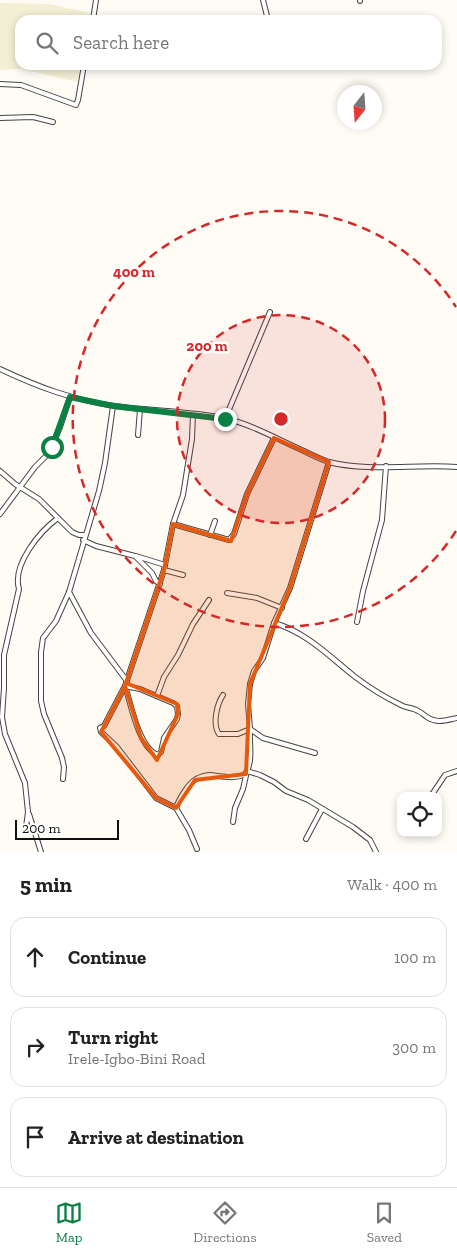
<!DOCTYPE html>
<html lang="en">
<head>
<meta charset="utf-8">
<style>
  body { margin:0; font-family:"Zilla Slab",serif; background:#f2f2f2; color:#222 }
  .controls { position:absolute; right:15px; bottom:15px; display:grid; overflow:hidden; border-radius:10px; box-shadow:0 2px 8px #0003 }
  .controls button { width:45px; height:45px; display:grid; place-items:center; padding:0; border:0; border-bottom:1px solid #e0e0e0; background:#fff; color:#222; font:25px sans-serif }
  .compass { position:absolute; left:337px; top:85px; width:45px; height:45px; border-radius:50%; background:#fff; box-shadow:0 2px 8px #0003; rotate:197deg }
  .scale { position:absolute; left:15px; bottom:12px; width:104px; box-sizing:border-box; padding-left:5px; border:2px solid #101010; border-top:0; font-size:14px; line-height:18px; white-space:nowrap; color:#101010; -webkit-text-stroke:4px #fff; paint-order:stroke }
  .stop { position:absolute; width:15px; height:15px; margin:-11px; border:4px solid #0b8043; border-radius:50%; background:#fff }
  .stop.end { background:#0b8043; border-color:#fff; box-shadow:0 1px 5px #0008 }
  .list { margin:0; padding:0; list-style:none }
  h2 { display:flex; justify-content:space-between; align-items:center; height:65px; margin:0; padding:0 20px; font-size:21px }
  h2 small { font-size:16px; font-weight:400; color:#767676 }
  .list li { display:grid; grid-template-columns:32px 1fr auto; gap:15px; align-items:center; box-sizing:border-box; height:80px; margin:0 10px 10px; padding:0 10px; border:1px solid #e0e0e0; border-radius:15px }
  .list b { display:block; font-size:19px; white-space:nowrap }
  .list p { margin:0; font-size:16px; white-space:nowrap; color:#767676 }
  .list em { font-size:16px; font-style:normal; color:#767676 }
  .icon { flex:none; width:28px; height:28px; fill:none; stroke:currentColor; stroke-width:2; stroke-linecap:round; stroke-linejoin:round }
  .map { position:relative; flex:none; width:457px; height:852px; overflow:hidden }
  .search { position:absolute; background:#fff; box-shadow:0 2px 8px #0003; left:15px; right:15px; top:15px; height:55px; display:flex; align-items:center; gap:12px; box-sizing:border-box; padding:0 18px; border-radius:15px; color:#767676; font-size:19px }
  .sheet { height:335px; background:#fff }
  nav { display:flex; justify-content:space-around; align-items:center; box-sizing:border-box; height:70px; border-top:1px solid #e0e0e0; background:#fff; font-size:14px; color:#767676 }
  nav a { display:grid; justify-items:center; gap:2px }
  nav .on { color:#0b8043 }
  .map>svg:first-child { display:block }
  .farmland { fill:#f3efd5 }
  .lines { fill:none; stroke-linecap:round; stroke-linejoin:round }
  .minor-casing { stroke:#434343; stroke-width:6 }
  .minor { stroke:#fff; stroke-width:4 }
  .route { stroke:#0b8043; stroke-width:6 }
  .marked { fill:#e8590c; fill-opacity:0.2; stroke:#e8590c; stroke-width:4; stroke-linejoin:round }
  .ring { fill:none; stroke:#d62828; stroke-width:2.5; stroke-dasharray:9 6 }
  .centre { fill:#d62828; stroke:#fff; stroke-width:2.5 }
  .ring-label { font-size:15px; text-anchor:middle; font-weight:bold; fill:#d62828; stroke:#fff; stroke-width:5; stroke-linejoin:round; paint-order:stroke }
</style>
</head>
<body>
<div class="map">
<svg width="457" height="852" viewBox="0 0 457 852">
  <rect width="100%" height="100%" fill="#fefcf4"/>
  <polygon class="farmland" points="0,3 49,4 91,13 90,20 20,20 20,65 81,65 77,82 22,69 0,70"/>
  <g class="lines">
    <g class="minor-casing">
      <g id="minor">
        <polyline points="263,0 268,20"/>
        <polyline points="360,0 360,1"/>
        <polyline points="93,20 96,0"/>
        <polyline points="0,84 21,85 76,105 78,100 84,65"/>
        <polyline points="0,118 33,117 53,122"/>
        <path d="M0 369C38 387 73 400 115 406 151 411 188 411 224 418 251 424 279 440 304 451 312 455 320 459 329 462 367 472 417 464 457 467"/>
        <polyline points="193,414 192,439 183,495 173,524 164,570 125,686 104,726 100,728 101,732 117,747 156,798 176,808 189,830 197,849"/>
        <polyline points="225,419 270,312"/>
        <polyline points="138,435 140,409"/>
        <polyline points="0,471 15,484 39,499 72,532 79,535 85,535"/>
        <polyline points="0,514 35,467 49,453 60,427 70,397"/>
        <polyline points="173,524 229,540 234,534 247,494 274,438"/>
        <polyline points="210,535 215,521"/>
        <polyline points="83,540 96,546 135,556 152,573 156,581 160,584"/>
        <polyline points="136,556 165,565"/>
        <polyline points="164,570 183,575"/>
        <polyline points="69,592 91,633 127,681"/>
        <polyline points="227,593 257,598 282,608"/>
        <polyline points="357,622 363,591 382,520 386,466"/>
        <path d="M274 623C306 632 329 656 354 676 367 686 388 699 403 706 408 708 414 708 418 711 421 712 424 715 427 717 437 724 447 720 457 718"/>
        <path d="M125 686 140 689 173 703 177 706 178 714 177 719 164 738 161 752 158 755C139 749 131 704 125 686Z"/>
        <polyline points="157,696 164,677 178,655 193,624 209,600"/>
        <polyline points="315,753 263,738 250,729 248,704 250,684 254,671 263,658 274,623 290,588 329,462"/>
        <polyline points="63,779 64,767 62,758 44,714 41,701 41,652 43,638 56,621 69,592 99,491 105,463 113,406"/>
        <polyline points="431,796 445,775 457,771"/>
        <path d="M176 808C179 799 188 784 196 779 200 777 206 775 211 775 219 776 243 781 247 771 253 759 249 742 250 729L238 734H219C212 724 217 704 223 695"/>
        <polyline points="29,814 41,852"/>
        <polyline points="233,822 235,808 243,789 247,771 260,775 274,782 286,791 308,800 353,827 370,840 376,852"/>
        <path d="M26 827 28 812 25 783 5 734 2 717 4 688V655L19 589C12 565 39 532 58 518"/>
        <polyline points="306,839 322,809"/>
      </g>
    </g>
    <use href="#minor" class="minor"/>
  </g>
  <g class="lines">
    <polyline class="route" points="52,447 70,397 113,406 225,419"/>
  </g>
  <path class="marked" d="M274 438 329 462 290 588 250 684 246 774 195 780 176 808 156 798 101 732 125 686 141 738 157 760 178 714 177 704 126 683 164 570 173 524 231 541 247 494Z"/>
  <circle cx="281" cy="419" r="104" fill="#d62828" fill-opacity=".12"/>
  <g class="ring">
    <circle cx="281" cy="419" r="104"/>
    <path d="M456 531A208 208 0 1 1 456 307"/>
  </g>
  <circle cx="281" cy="419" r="8" class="centre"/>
  <g class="ring-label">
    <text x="134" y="277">400 m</text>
    <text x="207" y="351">200 m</text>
  </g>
</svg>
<div class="controls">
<button><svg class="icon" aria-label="locate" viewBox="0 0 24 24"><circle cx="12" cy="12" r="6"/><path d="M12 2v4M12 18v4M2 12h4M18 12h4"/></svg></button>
</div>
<svg class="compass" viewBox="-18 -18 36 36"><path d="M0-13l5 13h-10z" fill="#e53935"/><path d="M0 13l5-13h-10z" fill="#767676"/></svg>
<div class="scale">200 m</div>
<div class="stop" style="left:52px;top:447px"></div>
<div class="stop end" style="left:225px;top:419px"></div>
<div class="search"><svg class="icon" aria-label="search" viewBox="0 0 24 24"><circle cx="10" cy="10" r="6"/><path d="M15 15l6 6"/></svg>Search here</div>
</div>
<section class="sheet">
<h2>5 min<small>Walk · 400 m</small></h2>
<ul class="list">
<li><svg class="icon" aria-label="ahead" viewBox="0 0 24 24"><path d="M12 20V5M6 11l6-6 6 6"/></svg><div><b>Continue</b></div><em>100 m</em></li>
<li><svg class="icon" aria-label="right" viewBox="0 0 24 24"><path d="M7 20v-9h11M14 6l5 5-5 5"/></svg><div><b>Turn right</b><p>Irele-Igbo-Bini Road</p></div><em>300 m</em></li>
<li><svg class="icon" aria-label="arrive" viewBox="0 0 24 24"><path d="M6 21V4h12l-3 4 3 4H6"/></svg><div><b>Arrive at destination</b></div></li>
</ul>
</section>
<nav>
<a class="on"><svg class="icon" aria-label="map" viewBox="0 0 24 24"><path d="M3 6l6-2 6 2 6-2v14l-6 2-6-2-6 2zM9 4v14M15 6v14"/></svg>Map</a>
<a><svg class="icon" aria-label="directions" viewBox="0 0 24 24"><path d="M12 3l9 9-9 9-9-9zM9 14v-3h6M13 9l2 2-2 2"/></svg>Directions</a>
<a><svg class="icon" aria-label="saved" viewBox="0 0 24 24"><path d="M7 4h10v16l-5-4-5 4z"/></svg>Saved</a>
</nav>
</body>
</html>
